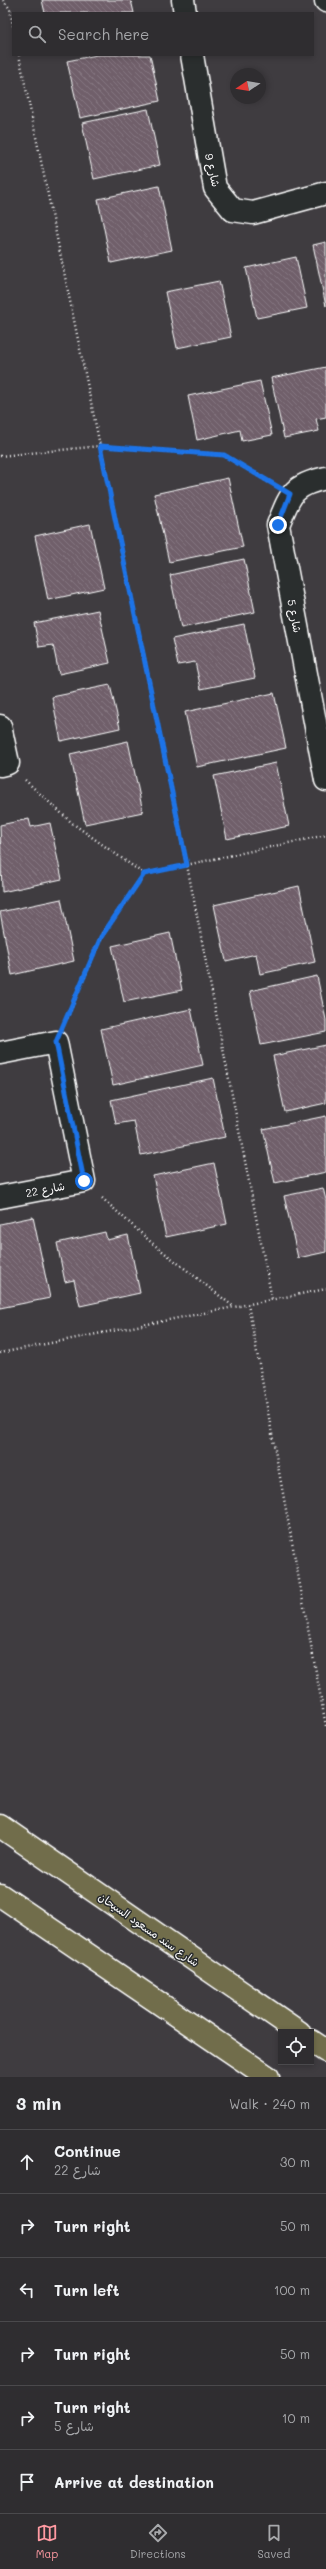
<!DOCTYPE html>
<html lang="en">
<head>
<meta charset="utf-8">
<style>
  body { margin:0; font-family:Mali,"Playpen Sans Arabic",sans-serif; background:#373538; color:#f1f3f6 }
  .controls { position:absolute; right:12px; bottom:12px; display:grid; overflow:hidden; border-radius:0px; box-shadow:0 2px 6px #0003 }
  .controls button { width:36px; height:36px; display:grid; place-items:center; padding:0; border:0; border-bottom:1px solid #4a494c; background:#2f2d30; color:#f1f3f6; font:20px sans-serif }
  .compass { position:absolute; left:230px; top:68px; width:36px; height:36px; border-radius:50%; background:#2f2d30; box-shadow:0 2px 6px #0003; rotate:258deg }
  .stop { position:absolute; width:12px; height:12px; margin:-9px; border:3px solid #1a73e8; border-radius:50%; background:#fff }
  .stop.end { background:#1a73e8; border-color:#fff; box-shadow:0 1px 4px #0008 }
  .list { margin:0; padding:0; list-style:none }
  h2 { display:flex; justify-content:space-between; align-items:center; height:52px; margin:0; padding:0 16px; font-size:17px }
  h2 small { font-size:13px; font-weight:400; color:#a7a8ab }
  .list li { display:grid; grid-template-columns:26px 1fr auto; gap:12px; align-items:center; box-sizing:border-box; height:64px; padding:0 16px; border-top:1px solid #4a494c }
  .list b { display:block; font-size:15px; white-space:nowrap }
  .list p { margin:0; font-size:13px; white-space:nowrap; color:#a7a8ab }
  .list em { font-size:13px; font-style:normal; color:#a7a8ab }
  .icon { flex:none; width:22px; height:22px; fill:none; stroke:currentColor; stroke-width:2; stroke-linecap:round; stroke-linejoin:round }
  .map { position:relative; flex:none; width:326px; height:2077px; overflow:hidden }
  .search { position:absolute; background:#2f2d30; box-shadow:0 2px 6px #0003; left:12px; right:12px; top:12px; height:44px; display:flex; align-items:center; gap:10px; box-sizing:border-box; padding:0 14px; border-radius:0px; color:#a7a8ab; font-size:15px }
  .sheet { height:436px; background:#2f2d30 }
  nav { display:flex; justify-content:space-around; align-items:center; box-sizing:border-box; height:56px; border-top:1px solid #4a494c; background:#2f2d30; font-size:11px; color:#a7a8ab }
  nav a { display:grid; justify-items:center; gap:2px }
  nav .on { color:#ff9aa2 }
  .map>svg:first-child { display:block }
  .building { fill:url(#building-back-hatch); stroke:#fff }
  .lines { fill:none; stroke-linecap:round; stroke-linejoin:round }
  .minor-casing { stroke:#fff; stroke-width:25 }
  .major-casing { stroke:#fff; stroke-width:25 }
  .path { stroke:#fff; stroke-width:2.5; stroke-dasharray:1 3; stroke-linecap:butt }
  .minor { stroke:#2a2d2e; stroke-width:22 }
  .major { stroke:#716d4b; stroke-width:22 }
  .route { stroke:#1a73e8; stroke-width:5 }
  .labels { text-anchor:middle; dominant-baseline:central; stroke-width:3; stroke-linejoin:round; paint-order:stroke }
  .street-label { font-size:11px; fill:#fff; stroke:#2a2d2e }
</style>
</head>
<body>
<div class="map">
<svg width="326" height="2077" viewBox="0 0 326 2077">
  <defs>
    <pattern id="building-back-hatch" width="6" height="6" patternUnits="userSpaceOnUse"><rect width="6" height="6" fill="#6f5f6b"/><path d="M-1 5l2 2M0 0l6 6M5-1l2 2" fill="none" stroke="#857781"/></pattern>
  </defs>
  <rect width="100%" height="100%" fill="#3f3c40"/>
  <filter id="ink" filterUnits="userSpaceOnUse"><feTurbulence type="fractalNoise" baseFrequency=".025" numOctaves="2"/><feDisplacementMap in="SourceGraphic" scale="8" xChannelSelector="R" yChannelSelector="G"/><feConvolveMatrix kernelMatrix="1 2 1 2 8 2 1 2 1" color-interpolation-filters="sRGB"/></filter>
  <g filter="url(#ink)">
    <g class="building">
      <polygon points="42,0 131,0 134,13 45,13"/>
      <polygon points="97,55 150,55 160,101 80,118 67,61"/>
      <polygon points="148,109 160,165 94,179 82,123"/>
      <polygon points="159,186 172,250 111,263 98,199"/>
      <polygon points="326,242 326,306 313,245"/>
      <polygon points="296,257 307,308 257,318 246,268"/>
      <polygon points="219,281 231,337 177,348 165,292"/>
      <polygon points="326,367 326,417 316,419 319,431 284,438 271,378"/>
      <polygon points="260,381 272,435 242,441 240,430 197,440 188,396"/>
      <polygon points="228,478 243,547 169,562 154,494"/>
      <polygon points="90,524 104,588 48,600 35,536"/>
      <polygon points="244,559 255,612 181,628 170,575"/>
      <polygon points="98,610 110,663 59,674 53,645 39,647 34,623"/>
      <polygon points="244,624 255,678 201,689 195,662 178,665 172,639"/>
      <polygon points="110,685 120,728 61,741 52,697"/>
      <polygon points="274,693 286,748 197,767 185,712"/>
      <polygon points="128,741 143,812 85,824 70,754"/>
      <polygon points="276,763 289,826 227,839 214,776"/>
      <polygon points="29,819 31,827 50,823 62,879 2,892 0,825"/>
      <polygon points="299,886 315,962 260,974 256,954 226,961 214,905"/>
      <polygon points="61,899 74,961 12,975 0,912"/>
      <polygon points="170,933 182,990 124,1002 112,946"/>
      <polygon points="317,976 326,1020 326,1032 261,1045 250,991"/>
      <polygon points="191,1009 203,1065 113,1085 101,1029"/>
      <polygon points="326,1045 326,1103 285,1112 273,1056"/>
      <polygon points="213,1078 225,1137 141,1155 134,1121 116,1124 111,1100"/>
      <polygon points="326,1116 326,1172 275,1183 263,1129"/>
      <polygon points="214,1163 227,1224 166,1237 153,1176"/>
      <polygon points="323,1188 326,1200 326,1252 298,1258 284,1196"/>
      <polygon points="33,1217 50,1298 0,1308 0,1224"/>
      <polygon points="105,1232 107,1240 128,1235 140,1293 80,1306 74,1280 65,1282 57,1243"/>
    </g>
    <g class="lines">
      <g class="minor-casing">
        <g id="minor">
          <polyline points="183,0 185,13"/>
          <polyline points="326,0 326,1"/>
          <polyline points="192,55 215,188 233,210 253,213 326,193"/>
          <path d="M326 478C292 485 290 495 278 525L326 780"/>
          <polyline points="0,726 8,763 0,765"/>
          <polyline points="0,1053 56,1042 84,1181 0,1197"/>
        </g>
      </g>
      <g class="major-casing">
        <g id="major">
          <polyline points="0,1826 299,2032"/>
          <polyline points="0,1895 268,2077"/>
          <polyline points="311,2041 326,2051"/>
        </g>
      </g>
      <g class="path">
        <polyline points="3,0 10,9 13,26"/>
        <polyline points="19,55 187,865 272,1299"/>
        <polyline points="0,456 100,446 224,455 271,483"/>
        <polyline points="25,780 72,823 144,874"/>
        <polyline points="67,1018 101,937 144,874 326,835"/>
        <polyline points="102,1198 152,1243 234,1307"/>
        <polyline points="248,1304 326,1726"/>
        <polyline points="0,1353 326,1289"/>
      </g>
      <use href="#minor" class="minor"/>
      <use href="#major" class="major"/>
    </g>
  </g>
  <g class="lines" filter="url(#ink)">
    <polyline class="route" points="84,1181 56,1042 101,937 144,874 187,865 100,446 224,455 290,494 278,525"/>
  </g>
  <g class="labels">
    <g class="street-label">
      <text transform="translate(213 170) rotate(77)">شارع 9</text>
      <text transform="translate(295 616) rotate(79)">شارع 5</text>
      <text transform="translate(45 1189) rotate(-11)">شارع 22</text>
      <text transform="translate(149 1929) rotate(35)">شارع سند مسعود السيحان</text>
    </g>
  </g>
</svg>
<div class="controls">
<button><svg class="icon" aria-label="locate" viewBox="0 0 24 24"><circle cx="12" cy="12" r="6"/><path d="M12 2v4M12 18v4M2 12h4M18 12h4"/></svg></button>
</div>
<svg class="compass" viewBox="-18 -18 36 36"><path d="M0-13l5 13h-10z" fill="#e53935"/><path d="M0 13l5-13h-10z" fill="#a7a8ab"/></svg>
<div class="stop" style="left:84px;top:1181px"></div>
<div class="stop end" style="left:278px;top:525px"></div>
<div class="search"><svg class="icon" aria-label="search" viewBox="0 0 24 24"><circle cx="10" cy="10" r="6"/><path d="M15 15l6 6"/></svg>Search here</div>
</div>
<section class="sheet">
<h2>3 min<small>Walk · 240 m</small></h2>
<ul class="list">
<li><svg class="icon" aria-label="ahead" viewBox="0 0 24 24"><path d="M12 20V5M6 11l6-6 6 6"/></svg><div><b>Continue</b><p>شارع 22</p></div><em>30 m</em></li>
<li><svg class="icon" aria-label="right" viewBox="0 0 24 24"><path d="M7 20v-9h11M14 6l5 5-5 5"/></svg><div><b>Turn right</b></div><em>50 m</em></li>
<li><svg class="icon" aria-label="left" viewBox="0 0 24 24"><path d="M17 20v-9H6M10 6l-5 5 5 5"/></svg><div><b>Turn left</b></div><em>100 m</em></li>
<li><svg class="icon" aria-label="right" viewBox="0 0 24 24"><path d="M7 20v-9h11M14 6l5 5-5 5"/></svg><div><b>Turn right</b></div><em>50 m</em></li>
<li><svg class="icon" aria-label="right" viewBox="0 0 24 24"><path d="M7 20v-9h11M14 6l5 5-5 5"/></svg><div><b>Turn right</b><p>شارع 5</p></div><em>10 m</em></li>
<li><svg class="icon" aria-label="arrive" viewBox="0 0 24 24"><path d="M6 21V4h12l-3 4 3 4H6"/></svg><div><b>Arrive at destination</b></div></li>
</ul>
</section>
<nav>
<a class="on"><svg class="icon" aria-label="map" viewBox="0 0 24 24"><path d="M3 6l6-2 6 2 6-2v14l-6 2-6-2-6 2zM9 4v14M15 6v14"/></svg>Map</a>
<a><svg class="icon" aria-label="directions" viewBox="0 0 24 24"><path d="M12 3l9 9-9 9-9-9zM9 14v-3h6M13 9l2 2-2 2"/></svg>Directions</a>
<a><svg class="icon" aria-label="saved" viewBox="0 0 24 24"><path d="M7 4h10v16l-5-4-5 4z"/></svg>Saved</a>
</nav>
</body>
</html>
